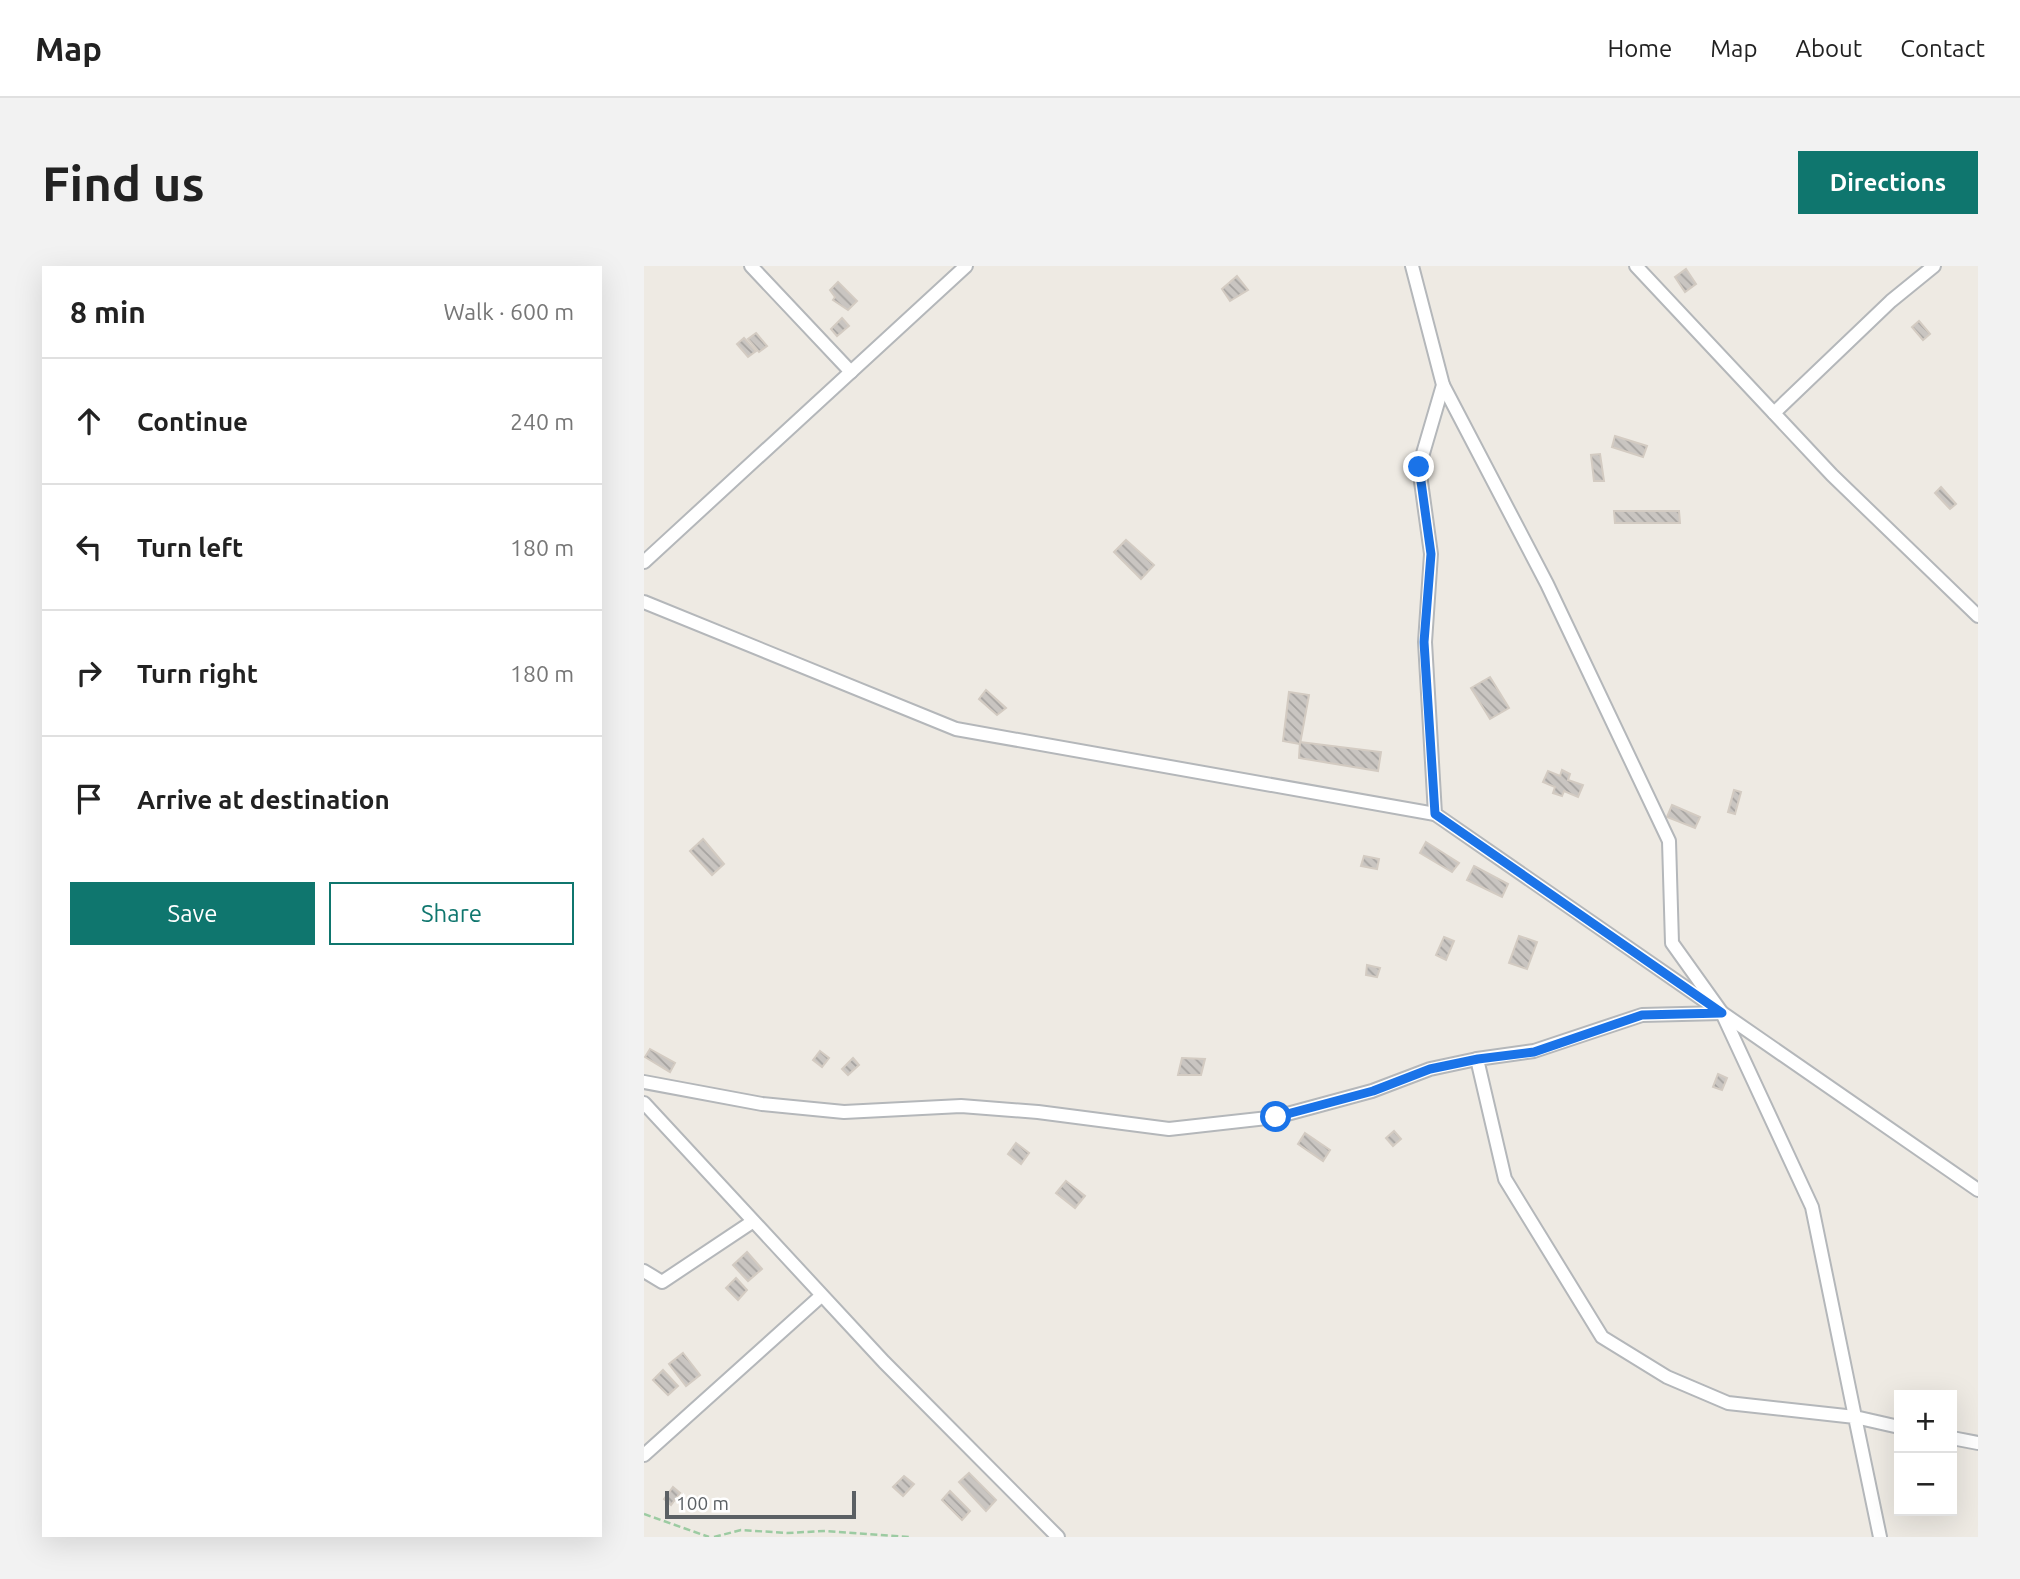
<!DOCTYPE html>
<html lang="en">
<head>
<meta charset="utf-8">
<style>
  body { margin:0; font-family:Ubuntu,sans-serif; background:#f2f2f2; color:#222 }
  .controls { position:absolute; right:21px; bottom:21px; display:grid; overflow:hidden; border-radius:0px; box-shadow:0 7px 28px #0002 }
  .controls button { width:63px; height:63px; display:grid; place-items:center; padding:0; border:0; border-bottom:2px solid #e0e0e0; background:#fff; color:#222; font:35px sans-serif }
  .scale { position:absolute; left:21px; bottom:18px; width:191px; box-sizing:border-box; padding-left:7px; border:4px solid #5b6064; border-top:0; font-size:19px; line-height:24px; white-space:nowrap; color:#5b6064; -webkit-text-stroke:5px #fff; paint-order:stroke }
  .stop { position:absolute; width:21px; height:21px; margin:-16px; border:5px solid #1a73e8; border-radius:50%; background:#fff }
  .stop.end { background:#1a73e8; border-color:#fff; box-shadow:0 2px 7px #0008 }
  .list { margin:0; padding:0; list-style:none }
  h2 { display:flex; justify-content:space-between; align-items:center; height:91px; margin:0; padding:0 28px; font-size:30px }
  h2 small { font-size:23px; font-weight:400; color:#767676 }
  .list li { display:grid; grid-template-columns:46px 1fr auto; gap:21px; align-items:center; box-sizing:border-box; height:126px; padding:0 28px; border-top:2px solid #e0e0e0 }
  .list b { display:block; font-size:26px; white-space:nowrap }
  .list em { font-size:23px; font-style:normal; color:#767676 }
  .actions { display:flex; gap:14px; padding:21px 28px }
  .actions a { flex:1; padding:16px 0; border:2px solid #0f766e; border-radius:0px; text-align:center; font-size:24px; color:#0f766e }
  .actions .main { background:#0f766e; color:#fff }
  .icon { flex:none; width:38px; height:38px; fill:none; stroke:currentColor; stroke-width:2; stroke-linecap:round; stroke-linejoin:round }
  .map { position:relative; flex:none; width:1334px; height:1271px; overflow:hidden; border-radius:0px }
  header { display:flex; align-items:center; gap:42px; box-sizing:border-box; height:98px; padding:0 35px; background:#fff; border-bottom:2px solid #e0e0e0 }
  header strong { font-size:33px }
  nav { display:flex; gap:38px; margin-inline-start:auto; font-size:24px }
  .intro { display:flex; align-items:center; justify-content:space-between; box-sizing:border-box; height:168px; padding:0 42px }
  h1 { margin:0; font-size:49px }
  .button { padding:18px 32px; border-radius:0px; background:#0f766e; color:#fff; font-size:24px; font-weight:700 }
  main { display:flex; gap:42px; padding:0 42px }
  aside { flex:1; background:#fff; border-radius:0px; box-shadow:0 7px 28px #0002 }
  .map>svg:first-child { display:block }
  .building { fill:url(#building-back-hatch); stroke:#d3cbc2; stroke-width:2 }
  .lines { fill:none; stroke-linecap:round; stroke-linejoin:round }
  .minor-casing { stroke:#b4b7ba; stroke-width:16 }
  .path { stroke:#9ccba2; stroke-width:2.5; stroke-dasharray:7 3.5; stroke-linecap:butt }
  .minor { stroke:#fff; stroke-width:12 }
  .route { stroke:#1a73e8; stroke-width:9 }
</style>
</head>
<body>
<header>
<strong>Map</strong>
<nav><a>Home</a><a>Map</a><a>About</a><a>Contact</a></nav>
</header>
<div class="intro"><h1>Find us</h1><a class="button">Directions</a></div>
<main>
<aside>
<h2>8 min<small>Walk · 600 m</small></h2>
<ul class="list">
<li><svg class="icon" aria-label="ahead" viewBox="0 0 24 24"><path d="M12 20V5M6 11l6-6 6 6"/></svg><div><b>Continue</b></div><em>240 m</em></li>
<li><svg class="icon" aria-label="left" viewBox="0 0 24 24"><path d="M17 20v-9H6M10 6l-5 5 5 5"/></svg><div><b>Turn left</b></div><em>180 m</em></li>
<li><svg class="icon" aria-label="right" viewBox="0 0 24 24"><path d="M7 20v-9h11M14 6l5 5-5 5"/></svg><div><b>Turn right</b></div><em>180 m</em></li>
<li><svg class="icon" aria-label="arrive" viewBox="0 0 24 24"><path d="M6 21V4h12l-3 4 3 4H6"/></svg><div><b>Arrive at destination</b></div></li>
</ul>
<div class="actions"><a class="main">Save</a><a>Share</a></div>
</aside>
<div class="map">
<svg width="1334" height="1271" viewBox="0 0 1334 1271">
  <defs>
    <pattern id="building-back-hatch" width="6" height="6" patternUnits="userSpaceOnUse" patternTransform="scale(1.75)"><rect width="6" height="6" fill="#c9c5c1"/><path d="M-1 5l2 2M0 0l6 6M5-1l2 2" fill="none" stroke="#a6a3a0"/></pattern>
  </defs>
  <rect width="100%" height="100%" fill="#eeeae3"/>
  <g class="building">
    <polygon points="1042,3 1052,18 1041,26 1031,11"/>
    <polygon points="593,10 604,24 586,35 578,23"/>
    <polygon points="194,16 213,35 204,44 189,34 191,31 186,24"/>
    <polygon points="198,52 205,60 193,70 187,63"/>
    <polygon points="1275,55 1286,68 1279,74 1268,61"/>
    <polygon points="112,67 123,80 115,86 104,73"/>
    <polygon points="100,72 112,85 104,91 93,78"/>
    <polygon points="971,170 1003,180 999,191 968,181"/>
    <polygon points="956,188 960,215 950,215 947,189"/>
    <polygon points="1297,221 1312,238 1306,243 1291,227"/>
    <polygon points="970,245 1035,245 1036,257 971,257"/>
    <polygon points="482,274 510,299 497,313 470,286"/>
    <polygon points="846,411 865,442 846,453 827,422"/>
    <polygon points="342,424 362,442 353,449 335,433"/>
    <polygon points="645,426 665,429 656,478 639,475"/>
    <polygon points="656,476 737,486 734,505 655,492"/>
    <polygon points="918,504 926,508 924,514 939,519 934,531 920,525 918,530 909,527 911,521 899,516 904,505 916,510"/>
    <polygon points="1090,524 1097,526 1091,548 1084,546"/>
    <polygon points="1028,539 1056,551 1051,562 1023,551"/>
    <polygon points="59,573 80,598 68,609 46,585"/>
    <polygon points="782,576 815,597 808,606 776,587"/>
    <polygon points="720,590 735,593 733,603 717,600"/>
    <polygon points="830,600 864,618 858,631 823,614"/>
    <polygon points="875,670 893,676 883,703 865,697"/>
    <polygon points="800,671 810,675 802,694 792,689"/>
    <polygon points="723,699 736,702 733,711 722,709"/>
    <polygon points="6,783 31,797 26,806 1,791"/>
    <polygon points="176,785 185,792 178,801 169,794"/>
    <polygon points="209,792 215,799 204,809 198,803"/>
    <polygon points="538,792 561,793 557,809 534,809"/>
    <polygon points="1074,808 1083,812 1078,824 1069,821"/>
    <polygon points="750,865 757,873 749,880 742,872"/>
    <polygon points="661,867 686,884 679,895 654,878"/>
    <polygon points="372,877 385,887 377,898 364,888"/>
    <polygon points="422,915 441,930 431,942 412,927"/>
    <polygon points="103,986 118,1003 104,1015 89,999"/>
    <polygon points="92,1012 103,1024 94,1034 82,1022"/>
    <polygon points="39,1087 56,1109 42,1120 25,1098"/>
    <polygon points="19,1104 34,1120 24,1129 9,1114"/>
    <polygon points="325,1207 352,1234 342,1245 315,1216"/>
    <polygon points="260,1210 270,1218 259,1230 249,1221"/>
    <polygon points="29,1221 36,1227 27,1239 20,1233"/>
    <polygon points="306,1225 326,1245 318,1254 298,1234"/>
  </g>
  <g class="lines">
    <g class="minor-casing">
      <g id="minor">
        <polyline points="107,0 207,106"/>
        <polyline points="768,0 799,119 775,201 787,288 781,376 791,548 1334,924"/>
        <polyline points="992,0 1188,209 1334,350"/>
        <polyline points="799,119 903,318 1025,575 1028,677 1078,747 1168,941 1211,1151 1255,1161"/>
        <polyline points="1130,147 1247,35 1290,0"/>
        <polyline points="0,296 322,0"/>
        <polyline points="0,336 312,463 791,548"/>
        <polyline points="1078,747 998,749 890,785 833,793 861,913 958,1071 1023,1111 1084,1137 1211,1151 1236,1271"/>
        <polyline points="0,816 118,838 200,846 317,840 394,846 525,863 632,851 728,825 786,803 833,793"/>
        <polyline points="0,837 240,1096 414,1271"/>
        <polyline points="0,1005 18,1016 108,956"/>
        <polyline points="1308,1172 1334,1177"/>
        <polyline points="0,1189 177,1030"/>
      </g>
    </g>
    <g class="path">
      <polyline points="0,1248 65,1271"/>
      <polyline points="70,1271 97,1264 143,1267 181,1265 265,1271"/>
    </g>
    <use href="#minor" class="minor"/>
  </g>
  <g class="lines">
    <polyline class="route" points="632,851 729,825 786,803 834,793 890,786 998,749 1078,747 791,548 780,376 787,288 775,201"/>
  </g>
</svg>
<div class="controls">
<button>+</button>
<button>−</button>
</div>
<div class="scale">100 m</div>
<div class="stop" style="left:632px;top:851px"></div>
<div class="stop end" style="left:775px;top:201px"></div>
</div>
</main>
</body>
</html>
